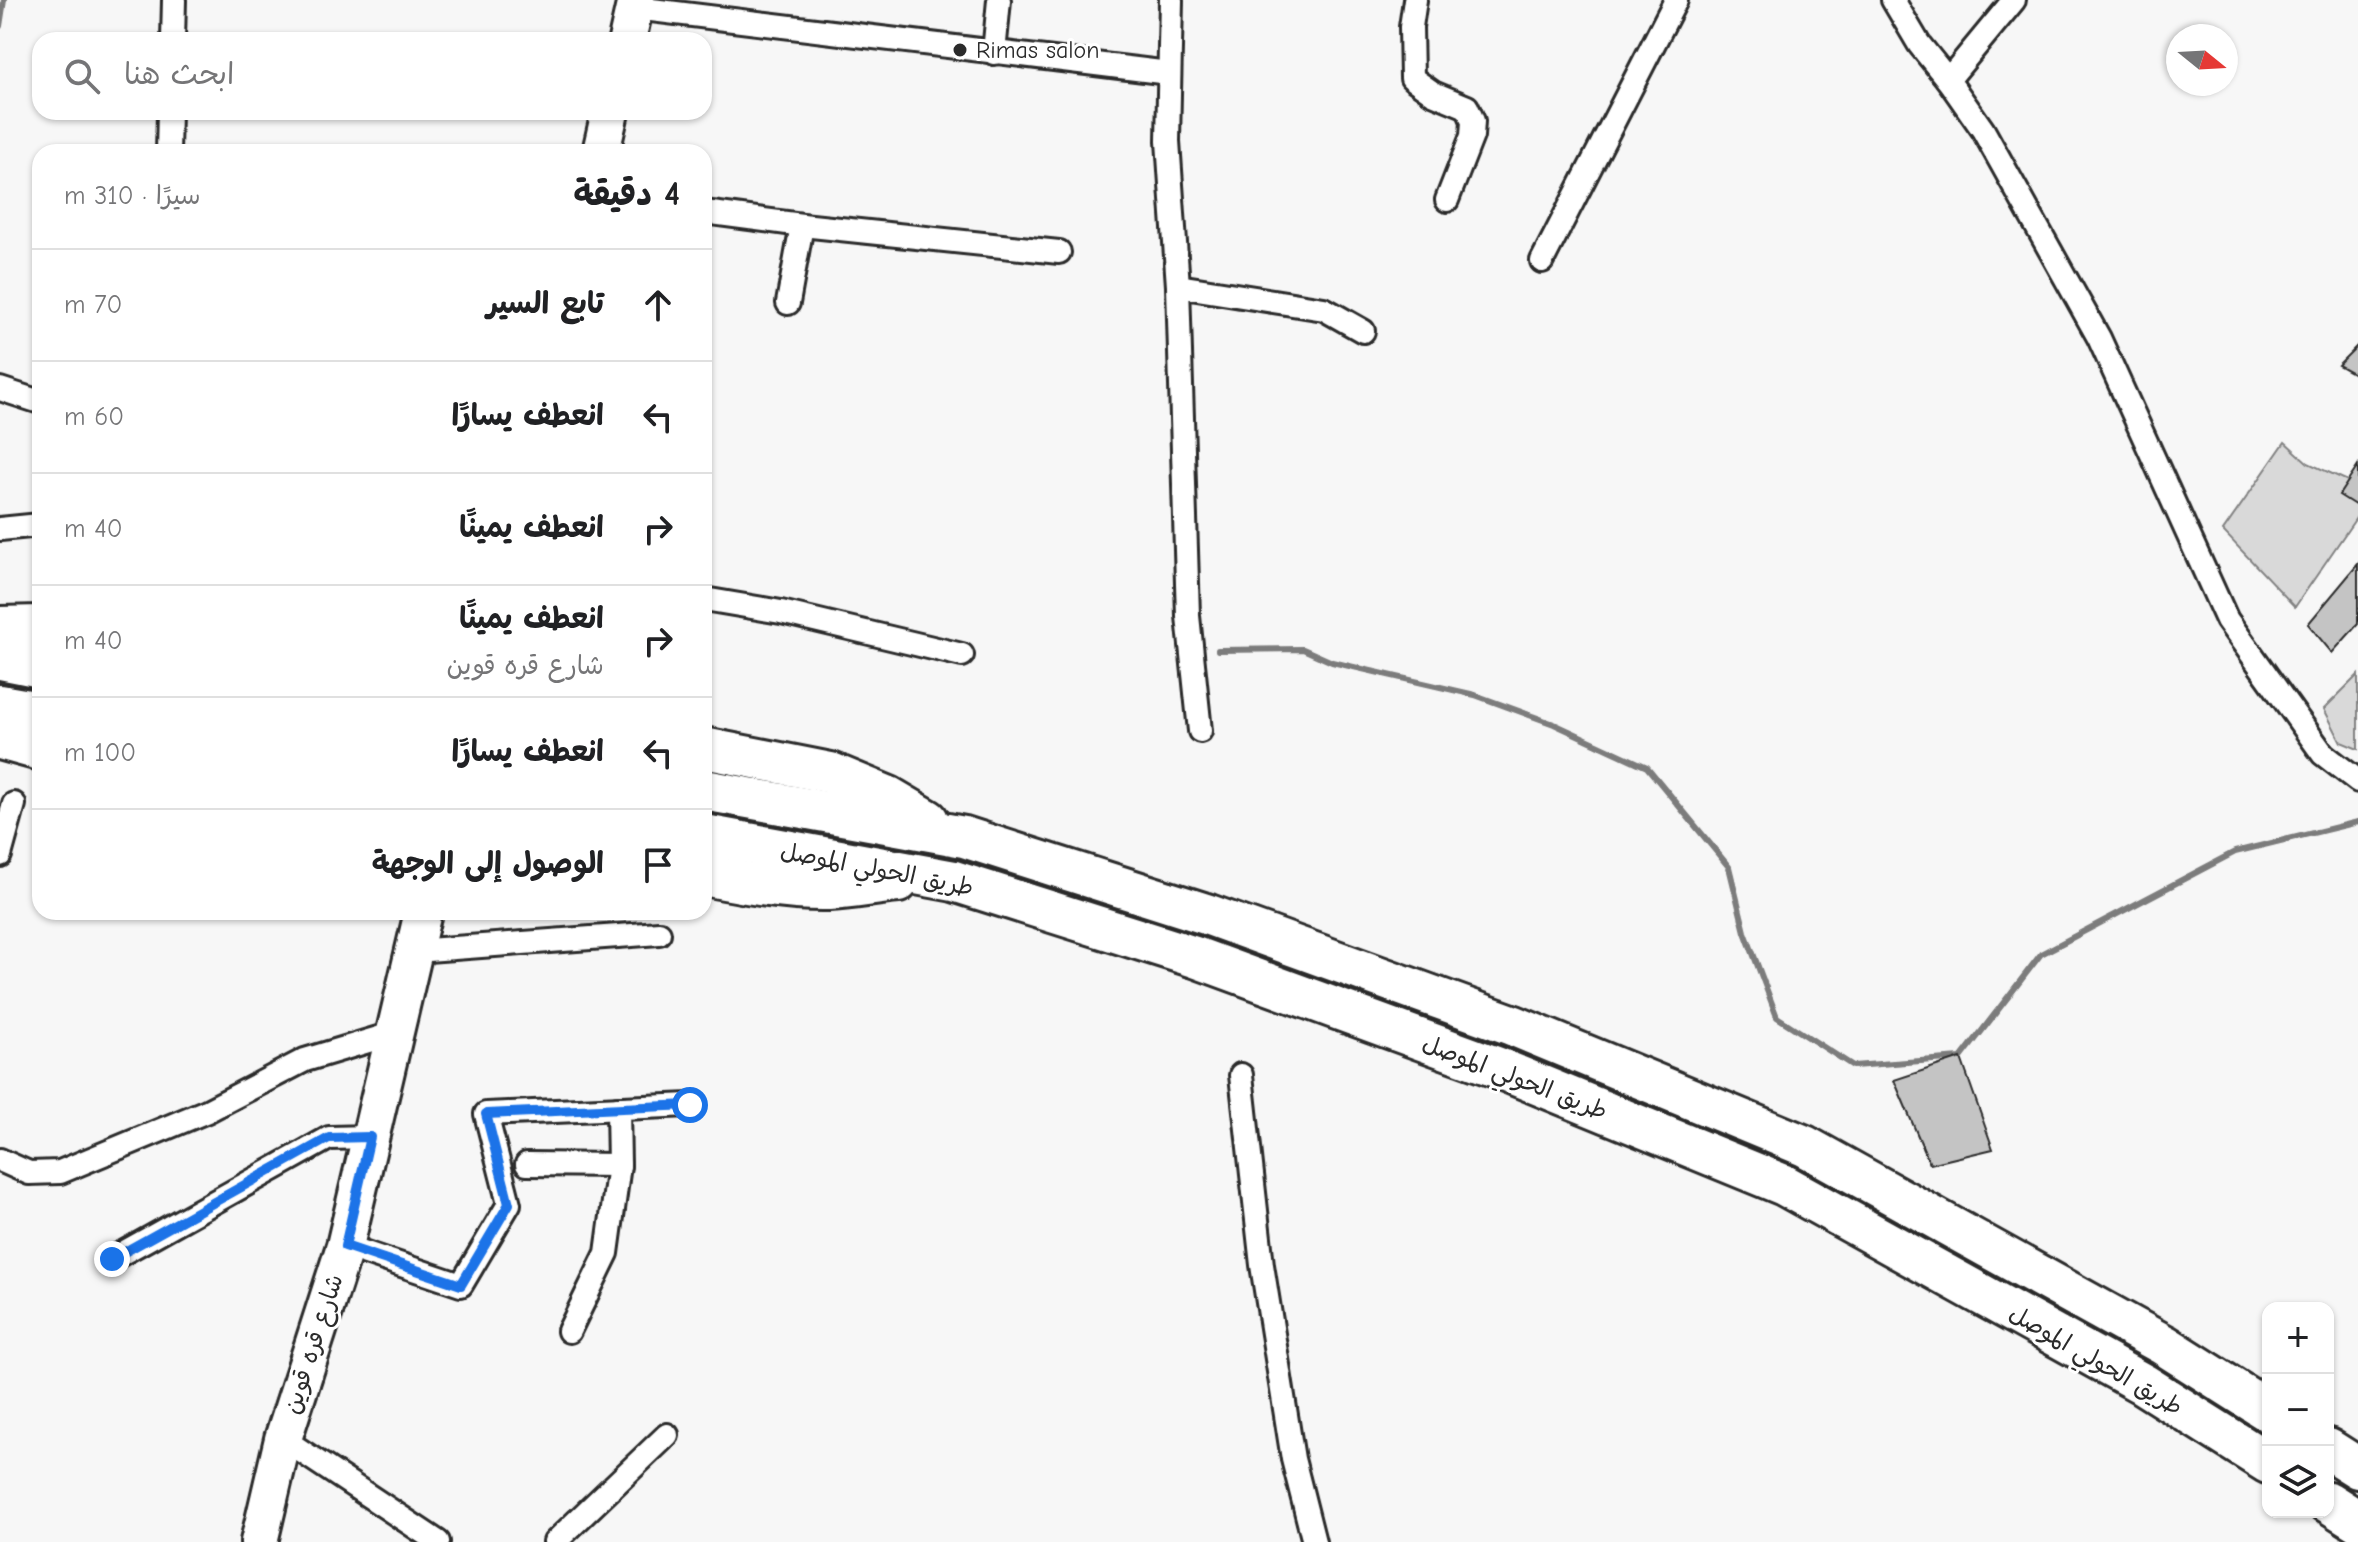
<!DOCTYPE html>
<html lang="ar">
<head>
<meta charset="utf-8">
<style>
  body { margin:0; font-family:"Comic Neue","Playpen Sans Arabic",sans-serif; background:#f2f2f2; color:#202124; direction:rtl }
  .controls { position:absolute; right:24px; bottom:24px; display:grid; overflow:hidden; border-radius:16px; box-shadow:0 2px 6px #0004 }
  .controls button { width:72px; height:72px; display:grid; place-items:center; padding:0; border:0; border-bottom:2px solid #e0e0e0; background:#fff; color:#202124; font:40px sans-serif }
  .compass { position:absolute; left:2166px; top:24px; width:72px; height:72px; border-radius:50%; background:#fff; box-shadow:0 2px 6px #0004; rotate:108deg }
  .stop { position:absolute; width:24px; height:24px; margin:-18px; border:6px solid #1a73e8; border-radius:50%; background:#fff }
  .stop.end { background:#1a73e8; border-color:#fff; box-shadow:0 2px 8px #0008 }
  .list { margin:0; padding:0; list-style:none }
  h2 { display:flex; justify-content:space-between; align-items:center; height:104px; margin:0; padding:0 32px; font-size:34px }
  h2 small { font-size:26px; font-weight:400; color:#757577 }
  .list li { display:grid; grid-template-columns:52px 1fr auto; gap:24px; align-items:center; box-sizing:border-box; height:112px; padding:0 32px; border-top:2px solid #e0e0e0 }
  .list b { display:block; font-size:30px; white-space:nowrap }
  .list p { margin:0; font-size:26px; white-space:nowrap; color:#757577 }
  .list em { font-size:26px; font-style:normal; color:#757577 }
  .icon { flex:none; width:44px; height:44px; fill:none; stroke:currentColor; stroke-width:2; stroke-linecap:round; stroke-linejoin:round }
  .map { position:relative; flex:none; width:2358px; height:1542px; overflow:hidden; direction:ltr }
  .search { position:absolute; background:#fff; box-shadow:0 2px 6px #0004; left:32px; top:32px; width:680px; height:88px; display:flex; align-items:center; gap:20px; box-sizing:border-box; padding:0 28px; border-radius:24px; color:#757577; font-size:30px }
  .panel { position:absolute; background:#fff; box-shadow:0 2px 6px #0004; left:32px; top:144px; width:680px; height:776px; border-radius:24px; direction:rtl }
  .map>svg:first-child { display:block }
  .green { fill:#d9d9d9; stroke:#828282; stroke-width:2 }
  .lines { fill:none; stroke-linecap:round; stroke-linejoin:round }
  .stream { stroke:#7b7b7b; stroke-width:6 }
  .building { fill:#c4c4c4; stroke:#2b2b2b; stroke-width:2 }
  .minor-casing { stroke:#2b2b2b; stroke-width:28 }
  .primary-casing { stroke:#2b2b2b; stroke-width:42 }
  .motorway-casing { stroke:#2b2b2b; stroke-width:46 }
  .minor { stroke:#fff; stroke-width:22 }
  .primary { stroke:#fff; stroke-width:36 }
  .motorway { stroke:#fff; stroke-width:40 }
  .route { stroke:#1a73e8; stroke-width:10 }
  .poi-dot { fill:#2b2b2b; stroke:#fff; stroke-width:3 }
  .labels { text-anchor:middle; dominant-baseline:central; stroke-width:6; stroke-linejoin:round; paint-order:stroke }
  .poi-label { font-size:24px; fill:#2b2b2b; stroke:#fff; text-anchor:start }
  .street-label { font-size:24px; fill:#2b2b2b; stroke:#fff }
</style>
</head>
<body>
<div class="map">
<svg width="2358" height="1542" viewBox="0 0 2358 1542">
  <rect width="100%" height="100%" fill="#f7f7f7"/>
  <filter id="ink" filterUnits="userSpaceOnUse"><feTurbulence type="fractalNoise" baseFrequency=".0125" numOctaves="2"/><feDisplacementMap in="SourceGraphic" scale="16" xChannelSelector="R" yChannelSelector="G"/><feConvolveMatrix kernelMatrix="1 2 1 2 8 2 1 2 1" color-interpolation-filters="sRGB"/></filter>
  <g filter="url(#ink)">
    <g class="green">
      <polygon points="2285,442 2308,463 2348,481 2358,507 2358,515 2295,607 2223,531"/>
      <polygon points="2358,675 2358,749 2341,742 2324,709"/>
    </g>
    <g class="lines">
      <g class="stream">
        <polyline points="0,26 4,0"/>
        <polyline points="1218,650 1303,649 1332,662 1475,695 1554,724 1647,767 1729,867 1745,932 1777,1017 1853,1066 1961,1058 2041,954 2235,852 2358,822"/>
      </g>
    </g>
    <g class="building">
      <polygon points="2358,345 2358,376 2338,365"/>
      <polygon points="2358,466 2358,507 2339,495"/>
      <polygon points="2358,564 2358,624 2332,653 2308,624"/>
      <polygon points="1961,1058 1993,1149 1930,1164 1894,1080"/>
    </g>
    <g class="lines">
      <g class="minor-casing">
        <g id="minor">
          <polyline points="1171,0 1168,141 1178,286 1188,616 1200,731"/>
          <polyline points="1415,0 1411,27 1412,78 1433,93 1467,107 1473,121 1472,136 1447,200"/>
          <polyline points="1893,0 1919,44 1948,80 1983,130 2099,338 2227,620 2323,754 2358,781"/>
          <polyline points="635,8 1169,73"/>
          <polyline points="173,40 174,0"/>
          <polyline points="994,53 999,0"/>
          <polyline points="1948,80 2014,0"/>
          <polyline points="168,152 169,112"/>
          <polyline points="704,212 802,225 1059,252"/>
          <polyline points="1542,261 1676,0"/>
          <polyline points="1178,286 1324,309 1363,331"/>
          <polyline points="788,303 802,225"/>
          <polyline points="0,389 40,402"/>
          <polyline points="0,529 40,525"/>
          <polyline points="704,599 781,612 962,655"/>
          <polyline points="0,855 14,804"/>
          <polyline points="414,951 659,933"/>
          <polyline points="1241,1075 1262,1265 1293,1459 1314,1542"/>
          <polyline points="0,1160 29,1173 60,1172 207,1111 305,1060 395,1033"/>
          <polyline points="527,1164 619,1165 618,1108"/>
          <polyline points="345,1246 461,1285 509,1204 486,1114 690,1105"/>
          <polyline points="112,1259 329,1138 370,1137"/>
          <polyline points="569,1331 607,1253 619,1165"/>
          <polyline points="283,1439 438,1542"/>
          <polyline points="555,1542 667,1435"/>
        </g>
      </g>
      <g class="primary-casing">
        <g id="primary">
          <polyline points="627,40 636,0"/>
          <polyline points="601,152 610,112"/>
          <polyline points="259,1542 283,1439 345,1246 423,912"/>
        </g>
      </g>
      <g class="motorway-casing">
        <g id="motorway">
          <polyline points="0,627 40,626"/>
          <polyline points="0,659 40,667"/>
          <polyline points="0,705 40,712"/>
          <polyline points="0,739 40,750"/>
          <polyline points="704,748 831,773 889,797 928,820"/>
          <polyline points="704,790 964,837 1209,915 1512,1025 1805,1146 2164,1345 2268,1411"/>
          <polyline points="704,835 954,881 1195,957 1496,1067 1784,1185 2143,1384 2268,1463"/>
          <path d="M704 875C746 883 787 891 829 890 852 889 875 884 898 882"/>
          <polyline points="2328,1449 2358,1468"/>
          <polyline points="2328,1502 2358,1521"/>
        </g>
      </g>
      <use href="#minor" class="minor"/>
      <use href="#primary" class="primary"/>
      <use href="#motorway" class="motorway"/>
    </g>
  </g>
  <g class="lines" filter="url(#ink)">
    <polyline class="route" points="112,1259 329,1138 370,1137 345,1246 461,1285 509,1204 486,1114 690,1105"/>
  </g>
  <circle class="poi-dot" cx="960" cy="50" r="8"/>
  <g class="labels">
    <g class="poi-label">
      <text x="976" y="50">Rimas salon</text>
    </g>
    <g class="street-label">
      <text transform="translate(877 869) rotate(11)">طريق الحولي الموصل</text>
      <text transform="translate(1515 1077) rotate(21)">طريق الحولي الموصل</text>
      <text transform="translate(313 1344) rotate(-72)">شارع قره قوين</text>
      <text transform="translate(2096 1360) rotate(30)">طريق الحولي الموصل</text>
    </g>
  </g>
</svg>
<div class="controls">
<button>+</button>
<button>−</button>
<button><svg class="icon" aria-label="layers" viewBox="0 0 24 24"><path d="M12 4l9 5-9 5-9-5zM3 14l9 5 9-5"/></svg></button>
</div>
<svg class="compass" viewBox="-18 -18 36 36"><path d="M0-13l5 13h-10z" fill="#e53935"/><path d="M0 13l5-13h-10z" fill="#757577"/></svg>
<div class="stop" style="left:690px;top:1105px"></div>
<div class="stop end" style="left:112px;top:1259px"></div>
<div class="search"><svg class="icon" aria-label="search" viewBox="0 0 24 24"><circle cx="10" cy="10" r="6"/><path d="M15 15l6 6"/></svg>ابحث هنا</div>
<section class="panel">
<h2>4 دقيقة<small>سيرًا · 310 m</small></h2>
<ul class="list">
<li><svg class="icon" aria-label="ahead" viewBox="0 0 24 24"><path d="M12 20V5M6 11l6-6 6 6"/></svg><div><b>تابع السير</b></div><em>70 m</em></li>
<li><svg class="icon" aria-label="left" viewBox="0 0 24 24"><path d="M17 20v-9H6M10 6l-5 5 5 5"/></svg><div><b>انعطف يسارًا</b></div><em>60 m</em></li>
<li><svg class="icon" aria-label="right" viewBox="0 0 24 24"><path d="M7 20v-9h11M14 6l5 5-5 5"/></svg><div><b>انعطف يمينًا</b></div><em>40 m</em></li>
<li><svg class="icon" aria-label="right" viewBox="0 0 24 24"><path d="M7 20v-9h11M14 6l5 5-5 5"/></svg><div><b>انعطف يمينًا</b><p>شارع قره قوين</p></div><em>40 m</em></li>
<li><svg class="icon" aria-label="left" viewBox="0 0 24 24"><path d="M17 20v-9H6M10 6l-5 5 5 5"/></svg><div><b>انعطف يسارًا</b></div><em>100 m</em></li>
<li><svg class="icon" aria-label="arrive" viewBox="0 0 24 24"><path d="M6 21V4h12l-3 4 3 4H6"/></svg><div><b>الوصول إلى الوجهة</b></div></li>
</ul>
</section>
</div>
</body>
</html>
